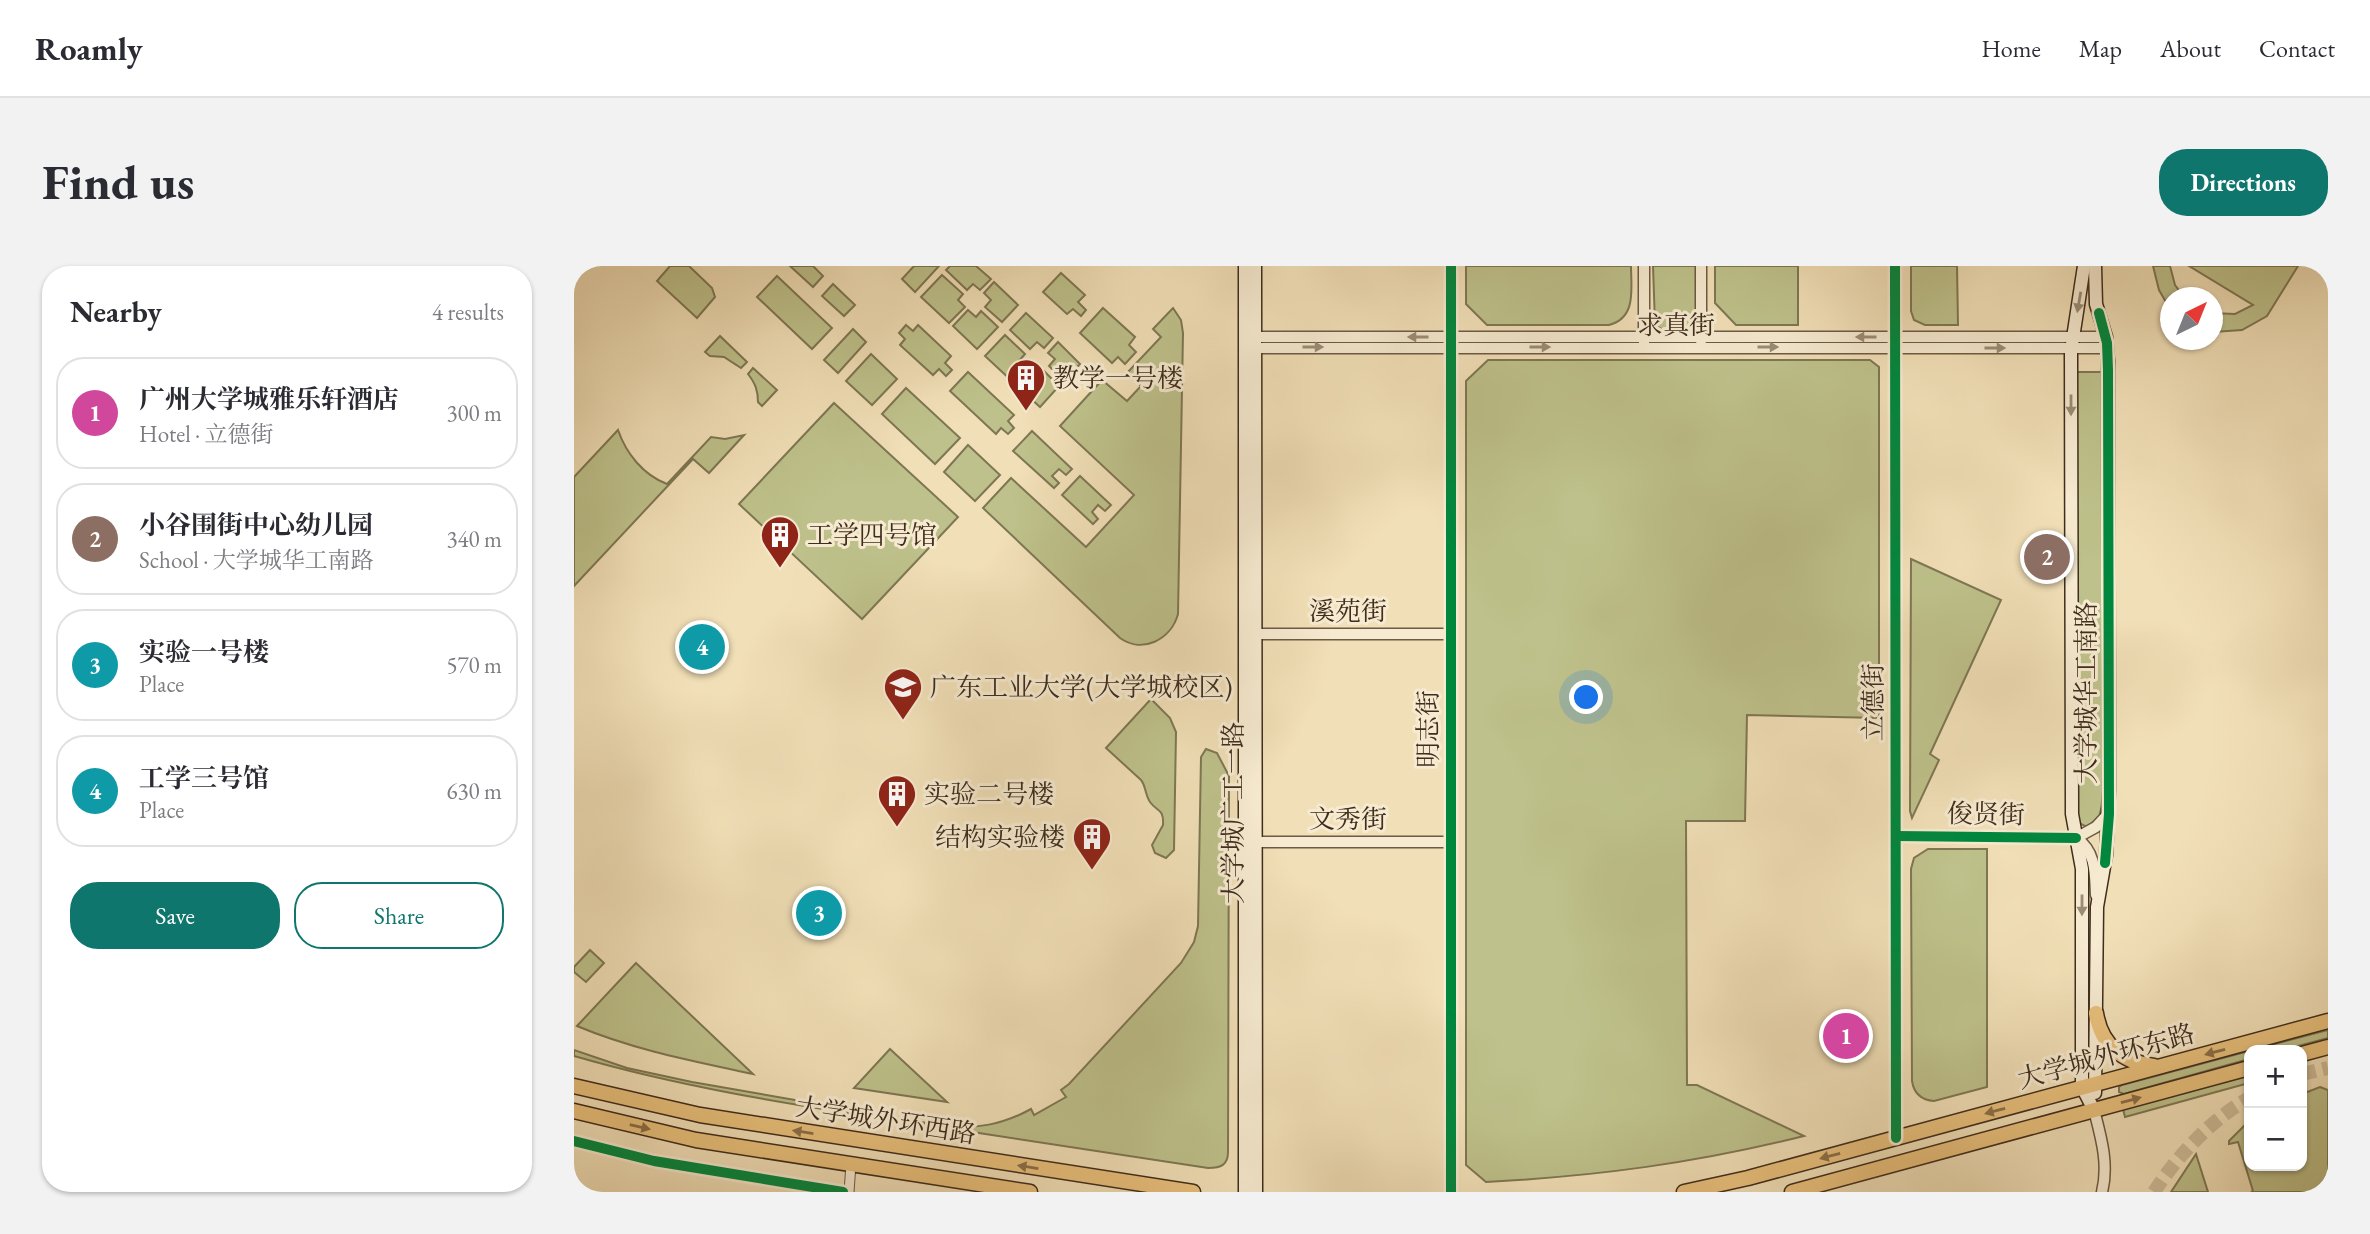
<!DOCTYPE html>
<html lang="en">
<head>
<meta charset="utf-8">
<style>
  body { margin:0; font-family:"EB Garamond","Noto Serif SC",serif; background:#f2f2f3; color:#2b2b33 }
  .controls { position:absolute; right:21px; bottom:21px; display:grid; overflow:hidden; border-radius:14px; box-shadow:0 2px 5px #0004 }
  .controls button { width:63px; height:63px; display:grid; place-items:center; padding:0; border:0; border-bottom:2px solid #e1e1e2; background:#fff; color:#2b2b33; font:35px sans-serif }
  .compass { position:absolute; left:1586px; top:21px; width:63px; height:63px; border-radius:50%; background:#fff; box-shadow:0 2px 5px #0004; rotate:43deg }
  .you { position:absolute; left:1013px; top:432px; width:24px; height:24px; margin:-18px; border:5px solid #fff; border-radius:50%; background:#1a73e8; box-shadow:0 0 0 10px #1a73e833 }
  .badge { display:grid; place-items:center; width:46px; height:46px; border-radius:50%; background:#0f766e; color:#fff; font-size:23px; font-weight:700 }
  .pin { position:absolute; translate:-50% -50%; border:4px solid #fff; box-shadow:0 2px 7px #0006 }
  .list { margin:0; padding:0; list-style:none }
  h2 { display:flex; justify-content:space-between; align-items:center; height:91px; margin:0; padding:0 28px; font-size:30px }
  h2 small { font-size:23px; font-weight:400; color:#7c7c81 }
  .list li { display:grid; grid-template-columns:46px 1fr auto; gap:21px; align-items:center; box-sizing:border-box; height:112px; margin:0 14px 14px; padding:0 14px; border:2px solid #e1e1e2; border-radius:28px }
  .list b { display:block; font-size:26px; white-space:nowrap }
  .list p { margin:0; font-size:23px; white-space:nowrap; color:#7c7c81 }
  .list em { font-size:23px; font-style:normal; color:#7c7c81 }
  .actions { display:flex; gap:14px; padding:21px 28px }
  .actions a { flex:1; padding:16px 0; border:2px solid #0f766e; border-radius:28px; text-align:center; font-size:24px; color:#0f766e }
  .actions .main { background:#0f766e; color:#fff }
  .map { position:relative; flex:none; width:1754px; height:926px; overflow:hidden; border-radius:28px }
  header { display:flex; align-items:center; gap:42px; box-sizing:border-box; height:98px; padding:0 35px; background:#fff; border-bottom:2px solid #e1e1e2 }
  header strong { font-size:33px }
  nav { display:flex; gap:38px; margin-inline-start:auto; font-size:24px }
  .intro { display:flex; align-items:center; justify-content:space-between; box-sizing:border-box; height:168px; padding:0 42px }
  h1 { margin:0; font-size:49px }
  .button { padding:18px 32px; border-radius:28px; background:#0f766e; color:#fff; font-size:24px; font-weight:700 }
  main { display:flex; gap:42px; padding:0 42px }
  aside { flex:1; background:#fff; border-radius:28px; box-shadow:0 2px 5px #0004 }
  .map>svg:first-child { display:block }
  .green { fill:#bec18b; stroke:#7e7754; stroke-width:2 }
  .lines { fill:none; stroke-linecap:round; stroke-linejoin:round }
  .primary-tunnel { stroke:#cdbb98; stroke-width:14; stroke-dasharray:14 7; stroke-linecap:butt }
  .minor-casing { stroke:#6c5a44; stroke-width:11 }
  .tertiary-casing { stroke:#6c5a44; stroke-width:13 }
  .secondary-casing { stroke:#3f2d1d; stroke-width:15 }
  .primary-casing { stroke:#3f2d1d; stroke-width:17 }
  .minor { stroke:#f6ead0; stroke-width:9 }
  .tertiary { stroke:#f6ead0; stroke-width:10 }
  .secondary { stroke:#f6ead0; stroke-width:12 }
  .primary { stroke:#e8c07c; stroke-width:14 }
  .cycleway-casing { stroke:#f6ead0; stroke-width:15 }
  .cycleway { stroke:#00873e; stroke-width:10 }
  .oneway { fill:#9a8c76 }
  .oneway2 { fill:#8b6f48 }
  .labels { text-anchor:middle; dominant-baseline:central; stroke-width:6; stroke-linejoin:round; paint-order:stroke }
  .street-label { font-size:26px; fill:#3f2d1d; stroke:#f6ead0 }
  .poi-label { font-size:26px; fill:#3f2d1d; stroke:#f6ead0; text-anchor:start }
</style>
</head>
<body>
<header>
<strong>Roamly</strong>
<nav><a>Home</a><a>Map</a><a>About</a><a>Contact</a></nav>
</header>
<div class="intro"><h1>Find us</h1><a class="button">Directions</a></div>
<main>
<aside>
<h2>Nearby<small>4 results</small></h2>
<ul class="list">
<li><span class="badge" style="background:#d1479c">1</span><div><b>广州大学城雅乐轩酒店</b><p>Hotel · 立德街</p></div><em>300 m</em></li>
<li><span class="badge" style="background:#8d6e63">2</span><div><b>小谷围街中心幼儿园</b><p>School · 大学城华工南路</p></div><em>340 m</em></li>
<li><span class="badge" style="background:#0f9aa8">3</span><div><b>实验一号楼</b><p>Place</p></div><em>570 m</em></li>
<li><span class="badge" style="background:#0f9aa8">4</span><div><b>工学三号馆</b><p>Place</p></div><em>630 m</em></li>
</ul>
<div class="actions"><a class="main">Save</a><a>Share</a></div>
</aside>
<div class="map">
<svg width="1754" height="926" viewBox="0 0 1754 926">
  <rect width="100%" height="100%" fill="#f1dfb7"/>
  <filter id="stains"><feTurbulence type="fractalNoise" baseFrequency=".00286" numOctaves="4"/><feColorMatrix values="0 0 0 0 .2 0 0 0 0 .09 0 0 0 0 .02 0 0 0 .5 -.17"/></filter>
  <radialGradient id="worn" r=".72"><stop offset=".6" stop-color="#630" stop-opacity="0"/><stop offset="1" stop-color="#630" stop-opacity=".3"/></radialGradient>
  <g class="green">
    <polygon points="96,0 115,0 138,22 141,31 123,52 83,15"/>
    <polygon points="216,0 239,0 249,10 239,21"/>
    <polygon points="340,0 365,0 341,26 328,13"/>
    <polygon points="376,0 402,0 417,13 406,24 399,18 393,24 372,4"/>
    <path d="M892 0H1057C1057 22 1063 52 1035 59H913L892 38Z"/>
    <path d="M1079 0H1122C1122 22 1132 66 1101 66 1092 66 1086 64 1081 58Z"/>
    <polygon points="1141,0 1224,0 1224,59 1162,59 1141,37"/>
    <polygon points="1337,0 1383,0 1384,59 1351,59 1340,54 1337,45"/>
    <polygon points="1579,0 1596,0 1601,19 1610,31 1596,32 1596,43 1585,24"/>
    <polygon points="1615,0 1724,0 1693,50 1668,64 1640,66 1639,47 1661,48 1679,39"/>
    <polygon points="487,7 511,29 504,36 512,44 507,50 499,43 493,48 469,26"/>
    <polygon points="368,9 389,28 384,34 391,41 375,57 347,31"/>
    <polygon points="203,10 258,62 238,83 183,31"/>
    <polygon points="420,16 444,39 428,56 411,41 417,34 410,27"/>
    <polygon points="259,18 281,39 270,50 248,30"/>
    <polygon points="529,42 561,71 555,79 562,86 551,98 544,91 538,97 506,67"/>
    <path d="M599 42 607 54 609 67 604 348C597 374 568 388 546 372L409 242 437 212 512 281 560 229 486 160 528 114 553 135 567 120 553 107 587 71 579 63Z"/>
    <polygon points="394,44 402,51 407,45 424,61 403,83 379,60"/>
    <polygon points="452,47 479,72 470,82 463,76 456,83 436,64"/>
    <polygon points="332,59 339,65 344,59 377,90 371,97 378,104 372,110 365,103 359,109 326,79 331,73 325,67"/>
    <polygon points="279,63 292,76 264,107 250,94"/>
    <polygon points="431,69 451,88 445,95 452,101 439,116 411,90"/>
    <polygon points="146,70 173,96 167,102 150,91 136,90 131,86"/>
    <polygon points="484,76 506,98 490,115 475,100 481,93 474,87"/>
    <polygon points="297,88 323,113 298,139 272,115"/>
    <path d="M914 94H1296L1305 101V452L1173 449 1171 555H1112L1113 819H1123L1230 870C1122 897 1024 910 912 916L892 899V115Z"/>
    <path d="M179 102 203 124 188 140 184 136C184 124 181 117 174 108Z"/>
    <polygon points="470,105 485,120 466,141 443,120 457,106 464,112"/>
    <polygon points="394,106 440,149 434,155 440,162 434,168 427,162 422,168 376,125"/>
    <polygon points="1501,106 1531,106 1531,528 1525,551 1513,561 1507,558 1502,552"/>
    <polygon points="332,122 386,172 361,198 308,148"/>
    <polygon points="260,137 384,251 288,353 165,238"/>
    <path d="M44 164C52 187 69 209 93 218L137 171 151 173 170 169 135 207 119 193 0 320V211Z"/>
    <polygon points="458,165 498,203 492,209 485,203 478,210 485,217 480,222 439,185"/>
    <polygon points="394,179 426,209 401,235 370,206"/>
    <polygon points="506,210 537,239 531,245 524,239 518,246 524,253 519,258 488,229"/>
    <polygon points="1337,293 1427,334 1356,488 1365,494 1338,552 1336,545"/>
    <path d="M577 433 596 452 602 466 600 584 592 592 581 587 578 579 589 559C590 542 583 546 576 536 571 529 572 520 567 514L532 482Z"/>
    <path d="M632 483 643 487 655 510 654 886C654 899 647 902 634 902 527 886 420 870 313 853 208 837 103 820 0 790V784L53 802 118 816 370 860C403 863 428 859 457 843L460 849 492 831 487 824 495 818 607 697 620 676 624 660 627 491Z"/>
    <path d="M1354 583H1413V821L1360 835C1347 834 1340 828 1338 815L1337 603 1340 592Z"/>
    <polygon points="16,684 30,697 12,716 0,706 0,701"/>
    <path d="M62 697 179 808C119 795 60 784 3 760Z"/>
    <polygon points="1754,764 1754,772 1709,784 1678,784"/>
    <polygon points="316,783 373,836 280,822"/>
    <polygon points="1675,785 1675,793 1550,828 1545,826 1545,821 1548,819"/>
    <polygon points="1675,809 1675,817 1551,851 1549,843"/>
    <polygon points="1746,821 1754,824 1754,926 1677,926 1679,925 1664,876 1655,878 1655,875 1675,855 1675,900 1728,900 1728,828"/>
    <polygon points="1622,888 1634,926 1597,926"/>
  </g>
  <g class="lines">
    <g class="primary-tunnel">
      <polyline points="1728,808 1754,802"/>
      <path d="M1580 926C1604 889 1637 854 1675 832"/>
    </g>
    <g class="minor-casing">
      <polyline id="minor" points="275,926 277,898"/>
    </g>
    <g class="tertiary-casing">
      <g id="tertiary">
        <polyline points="877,0 877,926"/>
        <polyline points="1321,0 1322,872"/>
        <polyline points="674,71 1532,71"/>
        <polyline points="1127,75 1127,0"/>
        <polyline points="1070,78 1070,0"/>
        <polyline points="673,82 1533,82"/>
        <polyline points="673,368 877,368"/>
        <polyline points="1322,570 1502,572 1522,561 1534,548"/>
        <path d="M1502 572C1522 585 1521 607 1522 629"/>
        <polyline points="673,576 877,576"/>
        <path d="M1520 844C1527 871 1535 898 1528 926"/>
      </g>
    </g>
    <g class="secondary-casing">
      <g id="secondary">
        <polyline points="671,0 671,926"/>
        <polyline points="681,0 682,926"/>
        <polyline points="1510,0 1497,85 1498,548 1508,603 1508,821 1520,844"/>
        <polyline points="1521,827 1523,641 1532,589 1535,524 1534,95 1532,71 1522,38 1521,0"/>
      </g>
    </g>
    <g class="primary-casing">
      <g id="primary">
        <path d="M1522 747C1527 779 1548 796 1580 800"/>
        <polyline points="1728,788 1754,781"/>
        <polyline points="0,820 126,849 619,926"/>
        <polyline points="0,845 122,874 456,926"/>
        <polyline points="1110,926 1174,912 1754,755"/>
        <polyline points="1218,926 1675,802"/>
      </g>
    </g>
    <use href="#minor" class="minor"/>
    <use href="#tertiary" class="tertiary"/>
    <use href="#secondary" class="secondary"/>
    <use href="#primary" class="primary"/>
    <g class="cycleway-casing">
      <g id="cycleway">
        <polyline points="877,0 877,926"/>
        <polyline points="1321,0 1322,872"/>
        <polyline points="1525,47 1533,77 1534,104 1535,548 1531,597"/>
        <polyline points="1322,570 1502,572"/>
        <polyline points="0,875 80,895 269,926"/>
      </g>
    </g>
    <use href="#cycleway" class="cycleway"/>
  </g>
  <defs><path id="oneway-solid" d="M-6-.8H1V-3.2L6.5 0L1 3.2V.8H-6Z" transform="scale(1.75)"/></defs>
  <g class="oneway">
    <use href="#oneway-solid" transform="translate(1505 36) rotate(100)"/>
    <use href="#oneway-solid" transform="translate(844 71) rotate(-180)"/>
    <use href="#oneway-solid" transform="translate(1292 71) rotate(-180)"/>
    <use href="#oneway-solid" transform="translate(739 81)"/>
    <use href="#oneway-solid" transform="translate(966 81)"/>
    <use href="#oneway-solid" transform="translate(1194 81)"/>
    <use href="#oneway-solid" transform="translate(1421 82)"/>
    <use href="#oneway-solid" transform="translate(1497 139) rotate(90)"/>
    <use href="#oneway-solid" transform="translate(1508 639) rotate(90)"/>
  </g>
  <g class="oneway2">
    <use href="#oneway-solid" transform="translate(1641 786) rotate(165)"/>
    <use href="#oneway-solid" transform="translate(1557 834) rotate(-15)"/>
    <use href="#oneway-solid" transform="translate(1421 845) rotate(165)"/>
    <use href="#oneway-solid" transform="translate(66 861) rotate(13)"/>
    <use href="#oneway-solid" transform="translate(229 866) rotate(-171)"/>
    <use href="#oneway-solid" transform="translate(1256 890) rotate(165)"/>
    <use href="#oneway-solid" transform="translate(454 901) rotate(-171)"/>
  </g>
  <defs>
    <g id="building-pin" transform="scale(2.0125)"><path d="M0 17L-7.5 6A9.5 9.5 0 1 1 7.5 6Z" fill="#8f2418" stroke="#f6ead0"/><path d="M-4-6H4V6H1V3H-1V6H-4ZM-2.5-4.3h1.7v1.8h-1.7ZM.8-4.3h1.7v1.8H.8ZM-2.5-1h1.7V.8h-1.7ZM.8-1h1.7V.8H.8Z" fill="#fff"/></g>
    <g id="university-pin" transform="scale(2.0125)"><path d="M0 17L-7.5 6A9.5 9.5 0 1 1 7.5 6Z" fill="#8f2418" stroke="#f6ead0"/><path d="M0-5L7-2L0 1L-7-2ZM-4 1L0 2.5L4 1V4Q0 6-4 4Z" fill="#fff"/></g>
  </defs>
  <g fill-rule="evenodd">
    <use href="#building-pin" x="452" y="112"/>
    <use href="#building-pin" x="206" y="269"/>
    <use href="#university-pin" x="329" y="421"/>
    <use href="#building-pin" x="323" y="528"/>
    <use href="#building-pin" x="518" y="571"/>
  </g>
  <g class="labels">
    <g class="street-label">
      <text x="1102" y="59">求真街</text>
      <text x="774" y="345">溪苑街</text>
      <text transform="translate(1512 427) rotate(-90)">大学城华工南路</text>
      <text transform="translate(1299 436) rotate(-90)">立德街</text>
      <text transform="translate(854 463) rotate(-90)">明志街</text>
      <text transform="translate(659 547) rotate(-90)">大学城广工一路</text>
      <text transform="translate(1412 548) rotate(1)">俊贤街</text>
      <text x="774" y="553">文秀街</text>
      <text transform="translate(1532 790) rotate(-15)">大学城外环东路</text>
      <text transform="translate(312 854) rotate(9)">大学城外环西路</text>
    </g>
    <g class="poi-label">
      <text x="479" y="112">教学一号楼</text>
      <text x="233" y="269">工学四号馆</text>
      <text x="356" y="421">广东工业大学(大学城校区)</text>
      <text x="350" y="528">实验二号楼</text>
      <text x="491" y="571" text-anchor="end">结构实验楼</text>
    </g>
  </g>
  <rect width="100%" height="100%" filter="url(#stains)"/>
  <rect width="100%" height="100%" fill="url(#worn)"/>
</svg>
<div class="controls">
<button>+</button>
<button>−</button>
</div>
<svg class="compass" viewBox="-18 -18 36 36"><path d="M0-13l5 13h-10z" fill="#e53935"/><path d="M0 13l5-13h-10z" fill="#7c7c81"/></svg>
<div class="you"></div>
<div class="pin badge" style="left:1272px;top:770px;background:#d1479c">1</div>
<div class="pin badge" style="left:1473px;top:291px;background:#8d6e63">2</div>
<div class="pin badge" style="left:245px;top:647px;background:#0f9aa8">3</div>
<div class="pin badge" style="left:128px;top:381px;background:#0f9aa8">4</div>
</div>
</main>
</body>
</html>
